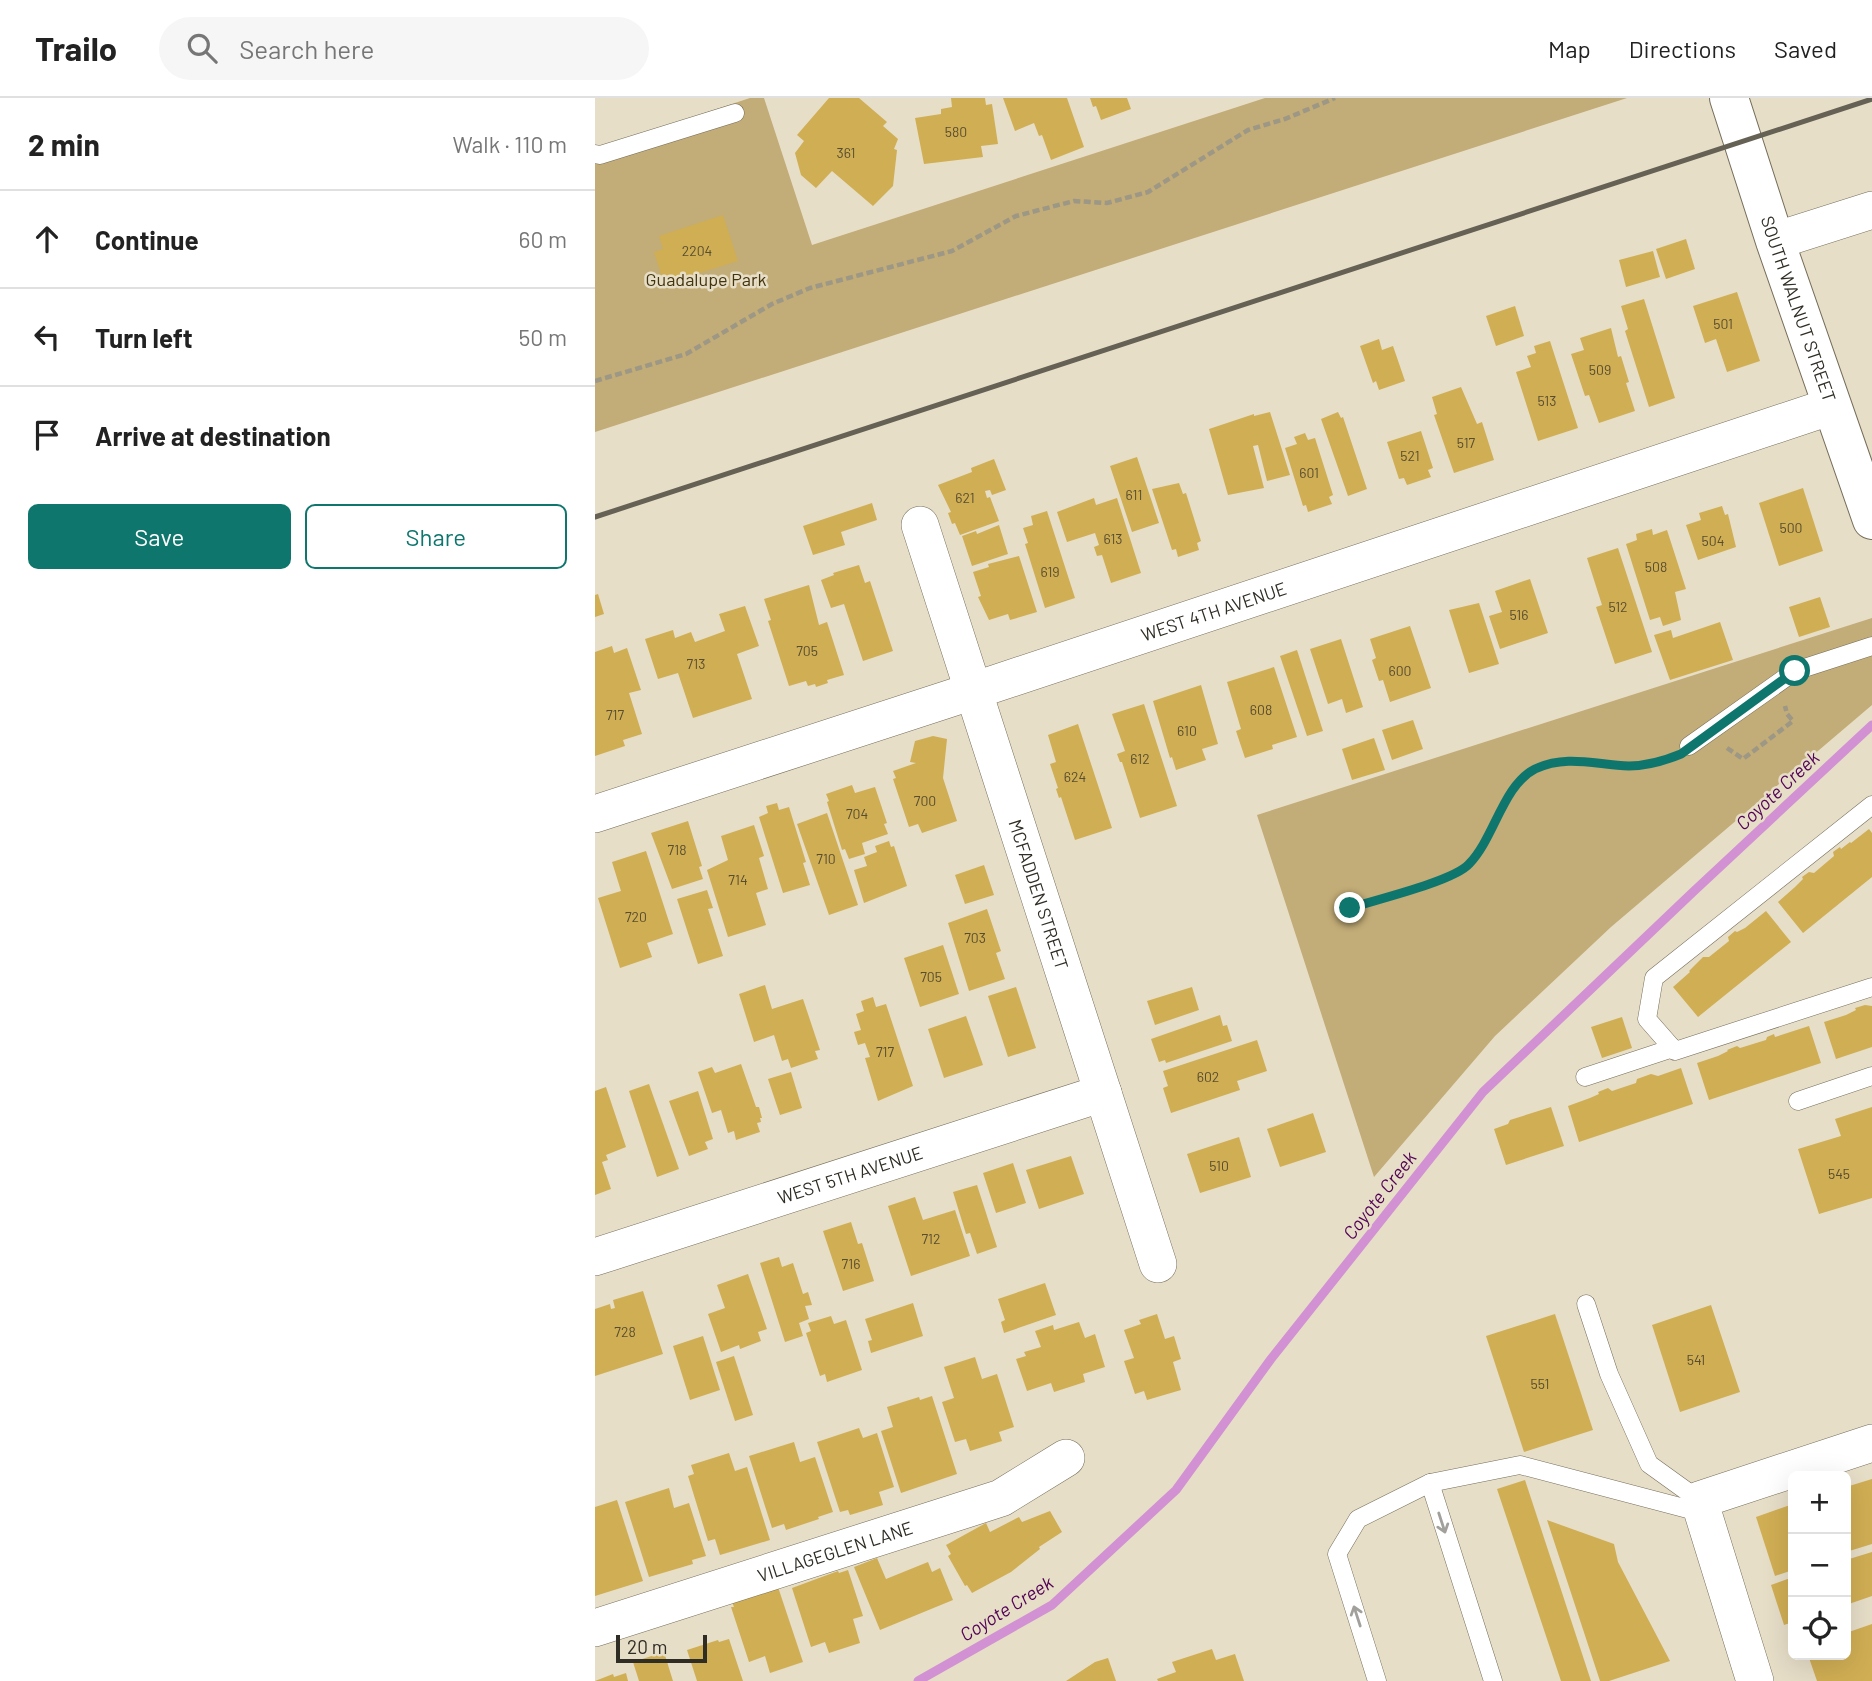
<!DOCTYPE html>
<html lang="en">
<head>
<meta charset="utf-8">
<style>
  body { margin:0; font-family:Barlow,sans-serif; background:#f6f6f6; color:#222 }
  .controls { position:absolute; right:21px; bottom:21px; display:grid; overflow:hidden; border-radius:10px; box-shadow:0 7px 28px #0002 }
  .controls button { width:63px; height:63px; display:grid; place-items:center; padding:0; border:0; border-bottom:2px solid #e0e0e0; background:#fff; color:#222; font:35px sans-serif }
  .scale { position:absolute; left:21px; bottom:18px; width:91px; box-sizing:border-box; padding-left:7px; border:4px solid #302d25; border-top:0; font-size:19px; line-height:24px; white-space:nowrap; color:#302d25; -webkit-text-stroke:5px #e7dec8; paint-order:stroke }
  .stop { position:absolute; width:21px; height:21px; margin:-16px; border:5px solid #0f766e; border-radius:50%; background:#fff }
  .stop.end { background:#0f766e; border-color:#fff; box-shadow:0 2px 7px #0008 }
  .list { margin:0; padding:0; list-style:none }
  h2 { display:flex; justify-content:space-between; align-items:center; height:91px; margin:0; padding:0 28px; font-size:30px }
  h2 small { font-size:23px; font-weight:400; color:#767676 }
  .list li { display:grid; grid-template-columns:46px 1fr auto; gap:21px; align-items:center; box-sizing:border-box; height:98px; padding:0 28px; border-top:2px solid #e0e0e0 }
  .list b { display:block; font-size:26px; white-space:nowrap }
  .list em { font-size:23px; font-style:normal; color:#767676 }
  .actions { display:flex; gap:14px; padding:21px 28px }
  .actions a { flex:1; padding:16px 0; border:2px solid #0f766e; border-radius:10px; text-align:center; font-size:24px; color:#0f766e }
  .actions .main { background:#0f766e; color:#fff }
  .icon { flex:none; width:38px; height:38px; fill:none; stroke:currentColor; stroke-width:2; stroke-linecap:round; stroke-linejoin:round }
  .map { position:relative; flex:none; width:1277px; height:1583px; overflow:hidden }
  header { display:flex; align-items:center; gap:42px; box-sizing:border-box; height:98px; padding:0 35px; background:#fff; border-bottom:2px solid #e0e0e0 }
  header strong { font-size:33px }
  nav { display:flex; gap:38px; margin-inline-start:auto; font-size:24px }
  .search { width:490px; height:63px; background:#f6f6f6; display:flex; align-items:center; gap:18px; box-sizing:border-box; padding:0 24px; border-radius:38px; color:#767676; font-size:26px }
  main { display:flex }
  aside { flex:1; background:#fff }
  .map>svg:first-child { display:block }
  .green { fill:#c2ac77 }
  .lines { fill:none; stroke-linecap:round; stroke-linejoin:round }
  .stream { stroke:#d191d3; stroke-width:9 }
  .building { fill:#d0ae54 }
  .lane-casing { stroke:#756d5a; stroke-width:19 }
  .street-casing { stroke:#756d5a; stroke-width:38 }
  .secondary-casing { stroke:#756d5a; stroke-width:40 }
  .path { stroke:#9d9786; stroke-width:4.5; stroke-dasharray:7 3.5; stroke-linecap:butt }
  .lane { stroke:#fff; stroke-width:18 }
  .street { stroke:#fff; stroke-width:37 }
  .secondary { stroke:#fff; stroke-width:38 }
  .rail { stroke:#666155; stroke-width:5 }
  .oneway { stroke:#a2a09d }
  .route { stroke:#0f766e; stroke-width:9 }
  .labels { text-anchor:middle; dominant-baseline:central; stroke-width:5; stroke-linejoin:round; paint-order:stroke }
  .number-label { font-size:14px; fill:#584d31 }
  .park-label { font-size:18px; fill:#42340d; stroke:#e7dec8 }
  .street-label { font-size:18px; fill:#302d25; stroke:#e7dec8 }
  .water-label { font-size:19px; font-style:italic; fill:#530157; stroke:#e7dec8 }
</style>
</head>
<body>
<header>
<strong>Trailo</strong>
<div class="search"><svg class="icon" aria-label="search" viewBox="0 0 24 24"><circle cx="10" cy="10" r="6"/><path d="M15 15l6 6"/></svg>Search here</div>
<nav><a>Map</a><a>Directions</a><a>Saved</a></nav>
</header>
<main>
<aside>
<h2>2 min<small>Walk · 110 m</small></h2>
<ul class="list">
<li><svg class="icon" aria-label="ahead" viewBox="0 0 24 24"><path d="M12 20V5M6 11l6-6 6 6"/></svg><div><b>Continue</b></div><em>60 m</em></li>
<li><svg class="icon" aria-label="left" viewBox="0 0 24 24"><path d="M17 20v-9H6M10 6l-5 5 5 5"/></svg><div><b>Turn left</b></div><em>50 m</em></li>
<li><svg class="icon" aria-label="arrive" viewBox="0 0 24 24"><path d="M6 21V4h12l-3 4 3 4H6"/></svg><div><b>Arrive at destination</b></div></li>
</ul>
<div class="actions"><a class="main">Save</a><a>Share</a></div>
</aside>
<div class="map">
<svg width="1277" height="1583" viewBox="0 0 1277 1583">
  <rect width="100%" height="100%" fill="#e7dec8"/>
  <g class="green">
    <polygon points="155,0 169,0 217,147 670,0 1032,0 0,334 0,51"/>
    <polygon points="1277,520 1277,607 1016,829 900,938 779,1079 662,717"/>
  </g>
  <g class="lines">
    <polyline class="stream" points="323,1583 457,1507 581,1392 676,1261 888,994 1098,794 1277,627"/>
  </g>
  <g class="building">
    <polygon points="234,0 264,0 292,24 288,28 303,41 299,51 302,52 298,88 278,108 237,73 221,90 206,77 200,55 209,43 202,37"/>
    <polygon points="356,0 390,0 391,7 397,6 403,46 386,48 388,59 329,66 320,20 346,16 346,11 357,9"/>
    <polygon points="408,0 472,0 489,49 456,62 447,37 444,38 439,25 420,33"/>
    <polygon points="495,0 532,0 536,11 506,22 501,8 498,9"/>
    <polygon points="128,117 143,163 69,186 59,154 68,151 64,138"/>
    <polygon points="1091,141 1100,171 1071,181 1061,151"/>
    <polygon points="1058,153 1065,179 1031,189 1024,162"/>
    <polygon points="1142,194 1165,263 1132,274 1121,241 1110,245 1098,208"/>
    <polygon points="1049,201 1080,300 1054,309 1030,233 1033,231 1026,208"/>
    <polygon points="920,208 929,238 901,248 891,218"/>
    <polygon points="1016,230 1023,259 1026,258 1034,284 1031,285 1040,313 1004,325 994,297 990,298 976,256 989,252 985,240"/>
    <polygon points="784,241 787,252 798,248 810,283 784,292 781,283 778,285 765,248"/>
    <polygon points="955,243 983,330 943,343 921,274 936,269 932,258 941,255 939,248"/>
    <polygon points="866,289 882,326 887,324 899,362 859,375 839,317 842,316 837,299"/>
    <polygon points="675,314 695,377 672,383 663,347 658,348 669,390 633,397 614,331 659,316 659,318"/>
    <polygon points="743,314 746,320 748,319 772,391 753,398 726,321"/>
    <polygon points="826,333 838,370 833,372 836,379 812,387 809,380 804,381 792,344"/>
    <polygon points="710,335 713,342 720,340 738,397 734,399 737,406 713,414 711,407 708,408 690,350 702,346 699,339"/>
    <polygon points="542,359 564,425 537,434 515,368"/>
    <polygon points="399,361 411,392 397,397 395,392 390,393 392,400 395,399 404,423 365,437 360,425 357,426 353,415 356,414 343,387 377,374 376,370"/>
    <polygon points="584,385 588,396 591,395 606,443 602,445 604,452 583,459 581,451 577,452 557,391"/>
    <polygon points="1208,390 1228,453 1184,468 1164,405"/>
    <polygon points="499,400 501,407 522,400 546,475 516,485 507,457 502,458 499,449 504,447 500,435 472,444 462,414"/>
    <polygon points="277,405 282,422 246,434 250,447 218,457 208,428"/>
    <polygon points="1127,408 1130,417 1133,416 1141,449 1103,462 1091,427 1106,422 1104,415"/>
    <polygon points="452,413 480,500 450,510 430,446 433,445 428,430 438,427 436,418"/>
    <polygon points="404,427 413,456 377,468 367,438 381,433 382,436"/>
    <polygon points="1057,431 1058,437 1072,432 1091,491 1080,494 1086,522 1068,528 1065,519 1055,522 1031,446 1042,442 1041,436"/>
    <polygon points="1023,450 1057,554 1020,566 1001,509 1007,507 992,460"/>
    <polygon points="424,458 442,514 415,522 413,516 394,522 383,499 386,498 378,474 394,469 393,466"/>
    <polygon points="264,467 270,485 275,483 298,553 268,563 249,506 236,510 226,482 239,477 238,475"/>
    <polygon points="935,481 953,535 905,551 894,518 907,514 900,493"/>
    <polygon points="214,487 224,527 232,524 249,577 232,582 233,585 221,589 220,586 213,588 211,583 194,588 173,523 176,522 169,501"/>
    <polygon points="3,496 9,516 0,519 0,497"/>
    <polygon points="1225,499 1235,529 1204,539 1194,509"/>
    <polygon points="884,505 904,566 874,575 854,512"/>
    <polygon points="150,508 164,548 142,556 157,601 98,620 83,575 63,581 50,541 78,532 80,540 96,534 100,544 130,533 124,516"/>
    <polygon points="1125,524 1138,562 1075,582 1059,537 1076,532 1078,540"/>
    <polygon points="815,528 836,590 795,604 788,582 784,583 777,562 781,560 775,541"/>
    <polygon points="746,541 768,609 751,615 747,601 733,606 715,551"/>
    <polygon points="17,548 19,555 32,550 46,592 34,595 47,636 28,642 30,648 0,658 0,554"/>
    <polygon points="702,552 728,633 712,638 685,558"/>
    <polygon points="679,569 702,639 677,647 678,651 650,660 641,633 646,631 632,584"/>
    <polygon points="606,587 623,646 607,651 611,662 581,672 577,659 575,660 558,603"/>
    <polygon points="549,606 582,708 545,720 527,664 525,664 522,656 530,653 517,616"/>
    <polygon points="818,622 828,651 797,662 787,632"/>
    <polygon points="483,626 517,730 480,742 466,699 464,700 461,691 463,690 455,666 461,664 453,637"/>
    <polygon points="338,638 352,641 348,680 362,723 327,735 323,726 314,729 298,681 301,680 298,673 321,665 315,664 320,643"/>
    <polygon points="779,640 790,672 757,682 747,651"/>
    <polygon points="257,687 260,695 280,689 292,725 289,726 293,736 267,745 270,756 254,761 250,751 247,752 232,704 234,703 231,696"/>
    <polygon points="182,705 184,712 194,709 211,764 208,765 215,787 188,795 164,719 173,715 171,708"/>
    <polygon points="232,715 263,807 234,817 202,726"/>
    <polygon points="93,723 107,768 104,769 108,781 77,791 56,735"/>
    <polygon points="159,727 169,758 164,760 173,791 161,795 171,827 133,839 112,772 133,762 126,738"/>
    <polygon points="1274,731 1277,735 1277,779 1208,835 1183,804 1200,789 1208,781 1207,779 1214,774 1219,775 1239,758 1238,754 1245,749 1246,751 1255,744 1256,745"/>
    <polygon points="294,743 296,749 299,748 312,788 269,805 259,772 272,768 269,759 282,754 280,748"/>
    <polygon points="51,753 78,836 52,845 57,859 25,870 3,800 26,793 17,764"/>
    <polygon points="389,767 399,797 370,806 360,777"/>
    <polygon points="112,792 118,810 113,811 128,858 103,866 82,801"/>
    <polygon points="392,811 406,853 401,855 410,881 374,893 353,825"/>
    <polygon points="1171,813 1196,844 1103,919 1078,889 1095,874 1094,873 1108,859 1114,859 1134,843 1133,839 1140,833 1142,834 1150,830"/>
    <polygon points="348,847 364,896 325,909 309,860"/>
    <polygon points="170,887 177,911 208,901 225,952 220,953 223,961 196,970 193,961 187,963 179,937 159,944 144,896"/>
    <polygon points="421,889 441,950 413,959 393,898"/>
    <polygon points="597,889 604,912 560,927 552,903"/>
    <polygon points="278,899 281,909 291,906 318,988 283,1003 270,960 275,959 270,945 263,947 259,934 266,932 261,916 269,913 266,903"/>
    <polygon points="1270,907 1277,908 1277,949 1241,961 1229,924 1251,917 1261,912 1260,910"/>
    <polygon points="625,917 628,928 632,927 637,943 571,965 570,962 564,964 556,941"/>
    <polygon points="371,918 388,967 349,980 333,931"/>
    <polygon points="1027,919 1037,950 1007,960 996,929"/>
    <polygon points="1214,928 1226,965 1114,1002 1102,965 1123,958 1133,953 1132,952 1142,948 1145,950 1171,942 1172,939 1179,936 1180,939"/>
    <polygon points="662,942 672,973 642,983 645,992 576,1015 568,990 573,988 568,973"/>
    <polygon points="146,966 161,1009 164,1009 167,1020 165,1020 166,1024 162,1025 165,1034 141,1042 139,1033 133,1035 126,1012 117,1015 103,974 117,969 120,975"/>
    <polygon points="1086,970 1098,1006 984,1044 973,1008 995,1000 1004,996 1003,994 1013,990 1017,993 1041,985 1042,981 1056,976 1063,978"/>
    <polygon points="196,974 207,1010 185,1017 173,981"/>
    <polygon points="54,986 84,1071 62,1079 34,993"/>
    <polygon points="11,989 31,1049 11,1057 13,1062 7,1064 16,1091 0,1097 0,993"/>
    <polygon points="103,993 118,1041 110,1044 113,1051 94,1058 74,1003"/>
    <polygon points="956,1009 969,1048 911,1067 899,1031 913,1026 915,1022"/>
    <polygon points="1277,1009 1277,1100 1224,1116 1203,1051 1246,1038 1240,1021"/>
    <polygon points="718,1015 731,1054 685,1069 672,1031"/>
    <polygon points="644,1039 656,1079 605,1095 592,1056"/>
    <polygon points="476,1058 489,1096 444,1111 431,1072"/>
    <polygon points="418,1065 431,1105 401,1115 388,1075"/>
    <polygon points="382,1087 402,1149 382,1156 375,1135 371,1136 358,1094"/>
    <polygon points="320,1099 328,1122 360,1112 375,1158 316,1178 293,1108"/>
    <polygon points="256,1124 263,1146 267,1145 279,1183 248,1193 228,1133"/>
    <polygon points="184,1159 187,1169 198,1165 208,1196 213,1194 217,1207 210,1208 214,1221 204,1225 208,1238 190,1244 165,1165"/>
    <polygon points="153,1176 172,1231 163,1234 166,1243 145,1251 144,1247 126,1254 113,1216 130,1210 122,1187"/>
    <polygon points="450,1185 461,1217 409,1235 406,1224 410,1222 403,1201"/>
    <polygon points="48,1193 68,1256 0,1278 0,1211 15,1206 16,1211 20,1210 18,1202"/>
    <polygon points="318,1205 328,1238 276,1255 273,1243 277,1242 270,1221"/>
    <polygon points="1116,1207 1145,1294 1085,1314 1057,1227"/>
    <polygon points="562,1216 570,1241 579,1238 586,1261 578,1264 586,1292 552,1302 549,1293 540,1296 529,1263 539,1260 529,1232 546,1226 544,1222"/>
    <polygon points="960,1216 998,1332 929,1354 891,1238"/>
    <polygon points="236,1218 239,1226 251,1222 267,1272 232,1284 230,1276 225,1278 211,1235 216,1233 213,1225"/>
    <polygon points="484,1224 490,1240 500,1236 510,1269 488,1276 490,1284 459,1294 456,1285 432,1293 421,1261 431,1258 429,1254 446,1249 440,1233 458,1227 459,1232"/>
    <polygon points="108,1238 125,1292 95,1302 78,1248"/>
    <polygon points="139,1258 158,1317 140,1323 121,1264"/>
    <polygon points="380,1259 387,1281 402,1276 419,1329 404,1334 407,1343 375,1353 371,1341 360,1344 347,1304 359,1300 349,1269"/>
    <polygon points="337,1298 362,1376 306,1395 286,1333 298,1329 292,1309 324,1299 325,1302"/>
    <polygon points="264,1330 268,1340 282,1335 299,1389 284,1394 288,1407 255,1417 253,1412 245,1414 222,1344"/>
    <polygon points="199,1344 205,1364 220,1359 238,1414 223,1419 224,1421 191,1432 189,1426 177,1430 154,1358"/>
    <polygon points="134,1355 140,1373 152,1369 175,1442 125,1457 120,1441 113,1443 93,1378 99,1376 96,1367"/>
    <polygon points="1277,1381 1277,1446 1251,1454 1251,1389"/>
    <polygon points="930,1382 996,1583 966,1583 902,1391"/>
    <polygon points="74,1390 79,1410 94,1405 111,1458 97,1462 98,1466 54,1479 30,1404"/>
    <polygon points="22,1402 48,1483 0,1498 0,1409"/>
    <polygon points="1198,1406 1198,1472 1180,1478 1161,1419"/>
    <polygon points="455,1413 467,1434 444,1449 445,1451 416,1474 377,1495 372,1487 370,1488 353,1458 356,1456 351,1447 391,1425 395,1434 424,1419 427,1424"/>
    <polygon points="952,1422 1019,1446 1023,1464 1075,1563 1014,1583 1005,1583"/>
    <polygon points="1277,1454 1277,1498 1251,1507 1251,1462"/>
    <polygon points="282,1460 291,1481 333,1464 337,1474 345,1470 358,1502 285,1532 259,1469"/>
    <polygon points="253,1472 268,1518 258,1521 265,1545 234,1555 230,1544 216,1549 197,1490 243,1473 244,1475"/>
    <polygon points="1198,1479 1198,1524 1189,1527 1176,1487"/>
    <polygon points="183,1489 208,1564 175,1575 170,1558 154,1564 136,1509 139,1509 137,1504"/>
    <polygon points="1277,1526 1277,1583 1222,1583 1213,1557 1251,1557 1251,1535"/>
    <polygon points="134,1541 148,1583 102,1583 92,1552 123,1542 124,1544"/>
    <polygon points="617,1551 621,1562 640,1556 649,1583 563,1583 562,1581 581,1574 577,1564"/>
    <polygon points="69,1554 78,1583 44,1583 38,1564"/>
    <polygon points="513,1560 521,1583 471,1583 500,1564"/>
    <polygon points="31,1575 33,1583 0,1583 18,1576 19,1579"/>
  </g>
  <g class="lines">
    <g class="lane-casing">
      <g id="lane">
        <polyline points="0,56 5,57 140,15"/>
        <polyline points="1094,648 1200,573 1277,548"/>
        <polyline points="1277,707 1059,880 1052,921 1080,953 1277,889"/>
        <polyline points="990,979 1078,950"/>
        <polyline points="1203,1003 1277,978"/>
        <polyline points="991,1206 1014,1276 1054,1366 1104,1402"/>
        <polyline points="835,1385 925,1367 1108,1415"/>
        <polyline points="782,1583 742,1456 763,1421 835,1385 898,1583"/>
      </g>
    </g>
    <g class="street-casing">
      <g id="street">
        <polyline points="1180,143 1277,112"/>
        <path id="s1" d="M325 427 563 1166"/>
        <path id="s2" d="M0 716 378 593 1237 308"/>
        <path id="s3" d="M0 1159 508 995"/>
        <path id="s4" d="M0 1530 406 1400 471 1360"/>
        <polyline points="1160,1583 1104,1402 1277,1345"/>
      </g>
    </g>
    <g class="secondary-casing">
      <g id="secondary">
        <path id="s5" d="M1134 0 1180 143 1277 422"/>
      </g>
    </g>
    <g class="path">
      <polyline points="0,283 91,256 177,206 215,190 357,153 421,118 479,103 512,105 553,94 653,32 690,21 740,0"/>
      <polyline points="1132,650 1148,661 1198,623 1192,616 1190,608"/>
      <path d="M755 810C780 802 858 783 874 767 900 741 907 687 940 671 983 650 1030 679 1075 661"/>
    </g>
    <use href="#lane" class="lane"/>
    <use href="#street" class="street"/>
    <use href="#secondary" class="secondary"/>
    <polyline class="rail" points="0,419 1277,1"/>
  </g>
  <defs><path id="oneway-shaft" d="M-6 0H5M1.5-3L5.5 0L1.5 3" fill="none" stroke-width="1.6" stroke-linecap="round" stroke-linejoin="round" transform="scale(1.75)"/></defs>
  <g class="oneway">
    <use href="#oneway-shaft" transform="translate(847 1425) rotate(72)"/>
    <use href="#oneway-shaft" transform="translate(762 1518) rotate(-108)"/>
  </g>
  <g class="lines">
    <path class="route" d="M755 810C780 802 859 783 874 766 899 741 908 687 940 671 972 656 1001 667 1034 668 1053 668 1069 663 1086 656L1200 573"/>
  </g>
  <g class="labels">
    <g class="number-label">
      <text x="361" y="33">580</text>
      <text x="251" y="54">361</text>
      <text x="102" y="152">2204</text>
      <text x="1128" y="225">501</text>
      <text x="1005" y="271">509</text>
      <text x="952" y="302">513</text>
      <text x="871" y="344">517</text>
      <text x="815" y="357">521</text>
      <text x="714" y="374">601</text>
      <text x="539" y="396">611</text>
      <text x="370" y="399">621</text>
      <text x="1196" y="429">500</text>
      <text x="518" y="440">613</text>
      <text x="1118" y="442">504</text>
      <text x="1061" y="468">508</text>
      <text x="455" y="473">619</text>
      <text x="1023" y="508">512</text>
      <text x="924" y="516">516</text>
      <text x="212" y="552">705</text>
      <text x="101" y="565">713</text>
      <text x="805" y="572">600</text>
      <text x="666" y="611">608</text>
      <text x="20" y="616">717</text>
      <text x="592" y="632">610</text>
      <text x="545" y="660">612</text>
      <text x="480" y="678">624</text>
      <text x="330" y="702">700</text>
      <text x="262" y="715">704</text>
      <text x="82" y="751">718</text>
      <text x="231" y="760">710</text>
      <text x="143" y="781">714</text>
      <text x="41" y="818">720</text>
      <text x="380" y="839">703</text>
      <text x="336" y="878">705</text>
      <text x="290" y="953">717</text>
      <text x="613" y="978">602</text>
      <text x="624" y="1067">510</text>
      <text x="1244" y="1075">545</text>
      <text x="336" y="1140">712</text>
      <text x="256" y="1165">716</text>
      <text x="30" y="1233">728</text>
      <text x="1101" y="1261">541</text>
      <text x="945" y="1285">551</text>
    </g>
    <g class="park-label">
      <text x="111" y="181">Guadalupe Park</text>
    </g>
    <g class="street-label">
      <text stroke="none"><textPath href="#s5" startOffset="222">SOUTH WALNUT STREET</textPath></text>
      <text stroke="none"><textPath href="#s2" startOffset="651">WEST 4TH AVENUE</textPath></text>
      <text stroke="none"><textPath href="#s1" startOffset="388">MCFADDEN STREET</textPath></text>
      <text stroke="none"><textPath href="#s3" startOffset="268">WEST 5TH AVENUE</textPath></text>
      <text stroke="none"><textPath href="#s4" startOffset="252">VILLAGEGLEN LANE</textPath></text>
    </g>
    <g class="water-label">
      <text transform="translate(1182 692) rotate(-43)">Coyote Creek</text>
      <text transform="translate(784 1097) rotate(-52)">Coyote Creek</text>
      <text transform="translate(411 1510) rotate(-32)">Coyote Creek</text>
    </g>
  </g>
</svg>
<div class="controls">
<button>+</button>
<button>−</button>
<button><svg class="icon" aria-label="locate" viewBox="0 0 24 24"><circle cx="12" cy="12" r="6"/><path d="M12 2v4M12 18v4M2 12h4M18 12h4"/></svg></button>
</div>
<div class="scale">20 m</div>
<div class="stop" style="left:1200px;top:573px"></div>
<div class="stop end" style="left:755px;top:810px"></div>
</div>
</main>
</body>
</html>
